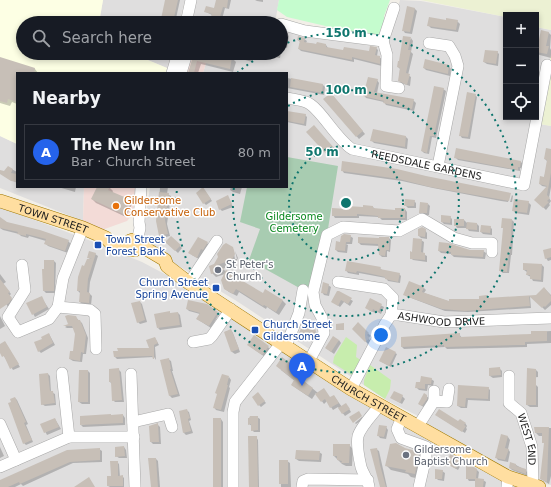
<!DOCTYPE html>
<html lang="en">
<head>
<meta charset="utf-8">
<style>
  body { margin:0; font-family:"DejaVu Sans",sans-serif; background:#242831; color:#f1f3f6 }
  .controls { position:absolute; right:12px; top:12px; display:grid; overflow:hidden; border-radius:0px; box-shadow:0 2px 6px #0003 }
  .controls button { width:36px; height:36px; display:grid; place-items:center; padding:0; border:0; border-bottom:1px solid #363941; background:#171b24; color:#f1f3f6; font:20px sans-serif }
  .you { position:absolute; left:381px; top:335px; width:14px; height:14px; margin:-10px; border:3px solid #fff; border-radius:50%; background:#1a73e8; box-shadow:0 0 0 6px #1a73e833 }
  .badge { display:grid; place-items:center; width:26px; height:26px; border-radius:50%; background:#2563eb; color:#fff; font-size:13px; font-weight:700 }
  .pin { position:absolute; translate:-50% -33px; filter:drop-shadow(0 1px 2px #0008) }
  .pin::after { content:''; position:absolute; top:21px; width:14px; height:12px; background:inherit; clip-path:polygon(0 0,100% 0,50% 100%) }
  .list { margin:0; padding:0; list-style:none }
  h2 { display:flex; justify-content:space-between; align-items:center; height:52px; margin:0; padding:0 16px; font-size:17px }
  h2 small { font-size:13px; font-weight:400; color:#9ea1a6 }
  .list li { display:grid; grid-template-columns:26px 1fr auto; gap:12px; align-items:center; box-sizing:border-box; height:56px; margin:0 8px 8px; padding:0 8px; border:1px solid #363941; border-radius:0px }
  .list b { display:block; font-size:15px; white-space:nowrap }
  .list p { margin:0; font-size:13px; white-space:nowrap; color:#9ea1a6 }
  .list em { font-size:13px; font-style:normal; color:#9ea1a6 }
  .icon { flex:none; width:22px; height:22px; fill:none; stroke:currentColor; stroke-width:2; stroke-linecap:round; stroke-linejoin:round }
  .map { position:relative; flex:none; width:551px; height:487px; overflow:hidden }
  .search { position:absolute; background:#171b24; box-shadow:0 2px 6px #0003; left:16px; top:16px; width:272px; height:44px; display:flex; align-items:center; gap:10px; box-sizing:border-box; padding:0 14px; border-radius:22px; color:#9ea1a6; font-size:15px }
  .panel { position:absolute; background:#171b24; box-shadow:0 2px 6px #0003; left:16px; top:72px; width:272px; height:116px; border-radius:0px }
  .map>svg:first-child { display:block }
  .residential { fill:#dfdede }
  .commercial { fill:#f3dbd7 }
  .education { fill:#fdffe4 }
  .farmland { fill:#ecf1d3 }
  .grass { fill:#c7edad }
  .cemetery { fill:#a8ccb1 }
  .park { fill:#c5fcce }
  .shadow { fill:#0003 }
  .building { fill:#c7bfb7 }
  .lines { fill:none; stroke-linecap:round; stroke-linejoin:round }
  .minor-casing { stroke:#a8a8a8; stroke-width:12 }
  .major-casing { stroke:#9f7800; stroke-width:14 }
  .minor { stroke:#fff; stroke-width:11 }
  .major { stroke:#ffdea0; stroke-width:13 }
  .ring { fill:none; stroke:#0f766e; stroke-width:2; stroke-dasharray:2 4 }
  .food-dot { fill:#e8710a; stroke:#fff; stroke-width:1.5 }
  .transit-dot { fill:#1a4fb4; stroke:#fff; stroke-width:1.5 }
  .worship-dot { fill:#6b7280; stroke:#fff; stroke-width:1.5 }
  .labels { text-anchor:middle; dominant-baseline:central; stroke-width:3; stroke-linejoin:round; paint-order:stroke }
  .street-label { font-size:10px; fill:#212121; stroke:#fff }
  .food-label { font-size:10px; fill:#c56008; stroke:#fff; text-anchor:start }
  .park-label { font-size:10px; fill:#08871d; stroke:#fff }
  .transit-label { font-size:10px; fill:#164399; stroke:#fff; text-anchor:start }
  .worship-label { font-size:10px; fill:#5b616d; stroke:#fff; text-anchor:start }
  .centre { fill:#0f766e; stroke:#fff; stroke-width:2 }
  .ring-label { font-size:12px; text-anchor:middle; font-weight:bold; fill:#0f766e; stroke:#fff; stroke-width:3; stroke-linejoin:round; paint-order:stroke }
</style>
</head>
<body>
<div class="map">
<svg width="551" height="487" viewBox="0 0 551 487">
  <rect width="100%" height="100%" fill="#f2efe8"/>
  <g class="residential">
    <polygon points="103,0 185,0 179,23 99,23"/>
    <polygon points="195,0 279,0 275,23 192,23 191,16"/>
    <polygon points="400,0 421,1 506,17 506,117 536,117 534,123 551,126 551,485 540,483 514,473 492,462 430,427 420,417 388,401 235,300 172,262 153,247 145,237 144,226 150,187 287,187 287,73 203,73 209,53 281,53 281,29 378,47 388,41"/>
    <polygon points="536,27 551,30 551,55 536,116"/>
    <polygon points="131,53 172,53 167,68"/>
    <polygon points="0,136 17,144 17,187 84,187 83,221 0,188"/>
    <polygon points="0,207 91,241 142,262 193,289 477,466 502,481 516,487 0,487"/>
  </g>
  <g class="commercial">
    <polygon points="183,53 209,53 203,73 178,73"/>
    <polygon points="84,187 135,187 133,214 127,221 102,230 83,221"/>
  </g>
  <polygon class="education" points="0,0 103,0 99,23 23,23 23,53 131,53 167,68 166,73 17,73 17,144 0,136"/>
  <g class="farmland">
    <polygon points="421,0 551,0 551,30 536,27 536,15 506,15 506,17"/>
    <polygon points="551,55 551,126 534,123"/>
  </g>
  <g class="grass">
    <polygon points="346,337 357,345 356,357 362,361 352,375 333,363 334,357"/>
    <polygon points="370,365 391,380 390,389 385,399 364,385 364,380"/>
  </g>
  <polygon class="cemetery" points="287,157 338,166 327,235 313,292 303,290 249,260 260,229 240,222 247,187 287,187"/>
  <polygon class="park" points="279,0 390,0 384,16 385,24 382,33 375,35 364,35 287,17 277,10"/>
  <g class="shadow">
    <polygon points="166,0 180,0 175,23 161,23"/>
    <polygon points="217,0 231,0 229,9 225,8 221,23 212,23 211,21 212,15 206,12 214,10"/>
    <polygon points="255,0 263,0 263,2 257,1"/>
    <polygon points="408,7 415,9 417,11 412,34 405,33 403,30"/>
    <polygon points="142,19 158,23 141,23"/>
    <polygon points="245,20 252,22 253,23 244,23"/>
    <polygon points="447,21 457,21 460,24 458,32 431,28 429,26"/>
    <polygon points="548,32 551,35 550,48 551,50 551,58 536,54 536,45 539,45"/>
    <polygon points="287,34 289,36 287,48 281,47 281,37"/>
    <polygon points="411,38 413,41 411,52 413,54 408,75 411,77 410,86 401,83 399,80 400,69 398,67"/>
    <polygon points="304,39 307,41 306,43 326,45 328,48 344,52 370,53 376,48 378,50 377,56 382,59 382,66 354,59 354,62 301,51 299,49 300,42 298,40"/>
    <polygon points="497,52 499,54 498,66 487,64 484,62"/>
    <polygon points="154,53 175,53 172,58"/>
    <polygon points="211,53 232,58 236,62 233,72 201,64 198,73 189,73 195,54 210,58"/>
    <polygon points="241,53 250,55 253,57 252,62 242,59 240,57"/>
    <polygon points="266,53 281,53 280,58 269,56"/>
    <polygon points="0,62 35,69 38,73 17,73 17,104 12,102 10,106 0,103"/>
    <polygon points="436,64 449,66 451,69 450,76 426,70 424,68"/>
    <polygon points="287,78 323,85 325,87 324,95 287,88"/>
    <polygon points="377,80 379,83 377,93 413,100 416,103 414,111 386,105 384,102 366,98 364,95"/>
    <polygon points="443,89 446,91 436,138 432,137 429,154 424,153 422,151"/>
    <polygon points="475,95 477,97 470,139 462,138 460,135"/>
    <polygon points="333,96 365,134 359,139 325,99"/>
    <polygon points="287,112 305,115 307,117 306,126 287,122"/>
    <polygon points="314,127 336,152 331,157 308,132"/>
    <polygon points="388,134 406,137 408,139 407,149 374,143 372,141"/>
    <polygon points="457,149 521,162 523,164 522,169 520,168 520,171 458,160 455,157"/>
    <polygon points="551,150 551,187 549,198 551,201 549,204 550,205 546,210 536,200 547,187 542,186 540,184 544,178 548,162 545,159"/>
    <polygon points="8,167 17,172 17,183 6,177"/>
    <polygon points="342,170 510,194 508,202 501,201 433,188 402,181 344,173"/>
    <polygon points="58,187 76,187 75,192"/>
    <polygon points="98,187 109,187 113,191 112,193 129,200 132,204 126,217 96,203 92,199"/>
    <polygon points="159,187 168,187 167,194 171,196 167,224 170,236 162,238 160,235 157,221 160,188"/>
    <polygon points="231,187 242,187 240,194 233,192 230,190"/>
    <polygon points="205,191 212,201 206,205 204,203"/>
    <polygon points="512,195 513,196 512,202 510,202"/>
    <polygon points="228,197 233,207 222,211 220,209"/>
    <polygon points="414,201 416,203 416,208 408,208 405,205"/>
    <polygon points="528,202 531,205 529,215 515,213 513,210"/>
    <polygon points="428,204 430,206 429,215 423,215 420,212"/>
    <polygon points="373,207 375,209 396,211 405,209 407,212 407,220 382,220 379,217 359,216 359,218 335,218 333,215 348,210"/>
    <polygon points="450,217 452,219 452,225 444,224 442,222"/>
    <polygon points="0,218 7,223 68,241 71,244 68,253 48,246 46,244 46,241 29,236 28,238 21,236 19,234 3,230 0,228"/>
    <polygon points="464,220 468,224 477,224 479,226 479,232 469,231 467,228 457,228 455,225"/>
    <polygon points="512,220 514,222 512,255 511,255 509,273 503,273 500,271 504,229 502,227"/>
    <polygon points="490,227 492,229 492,235 483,234 481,232"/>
    <polygon points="425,230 427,233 427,239 421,238 419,236"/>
    <polygon points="350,236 353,238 352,244 346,244 348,245 347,253 338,252 336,250 341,243"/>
    <polygon points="171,237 182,248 178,253 166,242"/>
    <polygon points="380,238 389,238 391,240 390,252 387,251 387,257 382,257 380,255 379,246 361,245 359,243 380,239"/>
    <polygon points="421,240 424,242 423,254 427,256 427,262 413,260 411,258"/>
    <polygon points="207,243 209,245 199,259 192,255"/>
    <polygon points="440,243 470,251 483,251 486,253 485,259 454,257 451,254 441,253 439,251"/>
    <polygon points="233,249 235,259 237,259 235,251 238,258 235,264 222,269 241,279 244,283 263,295 266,291 283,301 286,304 279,315 267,307 266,309 239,292 237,296 229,292 225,289 225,274 216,277 212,273 215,265"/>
    <polygon points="551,249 551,260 548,261 546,258"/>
    <polygon points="95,254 98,256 90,282 89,293 92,296 91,305 82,304 80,302 80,293 78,291 85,267 91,260 88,257"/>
    <polygon points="54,261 56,263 55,293 46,293 44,291 44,270"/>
    <polygon points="541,264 544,267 543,282 533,281 531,277 527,275 527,272 524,270"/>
    <polygon points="380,268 383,271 399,274 401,276 400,283 388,281 386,278 359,273 359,275 348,273 346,270"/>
    <polygon points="0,274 6,282 3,284 11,294 9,296 13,301 8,307 0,293"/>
    <polygon points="328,285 331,287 329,296 324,295 322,292"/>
    <polygon points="424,288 426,290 424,293 450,302 480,300 487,296 489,299 530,296 531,308 468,312 445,311 406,296 404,294"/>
    <polygon points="544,288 551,295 551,305 545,310 531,296 537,296"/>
    <polygon points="338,292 353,301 350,306 344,302 340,307 332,301"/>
    <polygon points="41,297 49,309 35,317 28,304"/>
    <polygon points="371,300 384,307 381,314 376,311 375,313 369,310"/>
    <polygon points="140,302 142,304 147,322 140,324 138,322"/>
    <polygon points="187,309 217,312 219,314 211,328 197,319 200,314 189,311"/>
    <polygon points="178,313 180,315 182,327 160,330 158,328"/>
    <polygon points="0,316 5,326 0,329"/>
    <polygon points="75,317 82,323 88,338 86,354 83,354 82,362 73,361 70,359 74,352 76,334 74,328 67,328 65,327 70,324 69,323"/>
    <polygon points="358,324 371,336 368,338 371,341 368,344 353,329"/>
    <polygon points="231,330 233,333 240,352 235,354 232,352 225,332"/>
    <polygon points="315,331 318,333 312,342 300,333"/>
    <polygon points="551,331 551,343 527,344 527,347 447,349 445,347 404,349 402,347 402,338 459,334 462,338 532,335 532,332"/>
    <polygon points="49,334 55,345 41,353 39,351 44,339"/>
    <polygon points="155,338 159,345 155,347 156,360 154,357 117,359 115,357 150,349"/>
    <polygon points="339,340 341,343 334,354 326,348"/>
    <polygon points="5,342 20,367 13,370 0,350 0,345"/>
    <polygon points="251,347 268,347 270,349 265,357"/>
    <polygon points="395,353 397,354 391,367 380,361"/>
    <polygon points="168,359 171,361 173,371 172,371 180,396 172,398 170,396 161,361"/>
    <polygon points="294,367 298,371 295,375 306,383 318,393 330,398 334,396 342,407 348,407 351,412 345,416 338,407 333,410 327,401 324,404 316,393 312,399 296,388 292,385 295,381 281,370"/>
    <polygon points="499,368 502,371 502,377 493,378 490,376 490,369"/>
    <polygon points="118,369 121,372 124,402 115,402 113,400 112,384 110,382"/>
    <polygon points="536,370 538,372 538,377 530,378"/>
    <polygon points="80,371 88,371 90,373 90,404 82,404 79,402"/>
    <polygon points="48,374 50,376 51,392 55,394 56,405 45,406 42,404"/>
    <polygon points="229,377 231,380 229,387 230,388 224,412 216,410 214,407 218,394"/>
    <polygon points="431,379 434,381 433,386 428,385 427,391 419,390 416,387"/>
    <polygon points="536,385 538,387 538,407 530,407 527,405"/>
    <polygon points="459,387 488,388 490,390 490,401 468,400 467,408 461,408 458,406"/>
    <polygon points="260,396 266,403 261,407 259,405"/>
    <polygon points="402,396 405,399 402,404 392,398"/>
    <polygon points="426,396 429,398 425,408 419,404"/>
    <polygon points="15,398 17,400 28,424 26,425 33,442 26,445 24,443 12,402"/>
    <polygon points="186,410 189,412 191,420 189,421 193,433 186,435 184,433"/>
    <polygon points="123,415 125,418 125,425 83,427 81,425"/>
    <polygon points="257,417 260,419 260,432 254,432 252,430 252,426 249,424"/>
    <polygon points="362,417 363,419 356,424 355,423"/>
    <polygon points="439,417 465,423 467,426 466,428 467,429 465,433"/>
    <polygon points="55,419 61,429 47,435 42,425"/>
    <polygon points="221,419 223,422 223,487 214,487"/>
    <polygon points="158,425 160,427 161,444 153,444 151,442"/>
    <polygon points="386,427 388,430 386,439 380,438 378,435"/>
    <polygon points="535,428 551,428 551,476 549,484 541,479 545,444 543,442 543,436 539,436 536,433"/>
    <polygon points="502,436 508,437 510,440 508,449 510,452 508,462 498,460 496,457"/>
    <polygon points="256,437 258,440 259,487 249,487"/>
    <polygon points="349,445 353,449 352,466 346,466 342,464 334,456"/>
    <polygon points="0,447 4,456 0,458"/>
    <polygon points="124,447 126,450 127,458 119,458 116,456"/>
    <polygon points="99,449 102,451 102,462 73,463 23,486 21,484 15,487 2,487 0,483 0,481"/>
    <polygon points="376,449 379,451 387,487 381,487"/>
    <polygon points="405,449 418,453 424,458 420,479 411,477 408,474 391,470 386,465"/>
    <polygon points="319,452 322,454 321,462 299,461 296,459"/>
    <polygon points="451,455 462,463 458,470 448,464"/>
    <polygon points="156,459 158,461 160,487 151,487"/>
    <polygon points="280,461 287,461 290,463 291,487 281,487"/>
    <polygon points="117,462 119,464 120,477 122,476 124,478 124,487 110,487 108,486"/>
    <polygon points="516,465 525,470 528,473 528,476 512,470 510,468"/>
    <polygon points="476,469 479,472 478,479 483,480 486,482 485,487 476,487 476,481 469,481 467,478"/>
    <polygon points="442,471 445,473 444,481 438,480 436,478"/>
  </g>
  <g class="building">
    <polygon points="165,0 178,0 173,22 161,19"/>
    <polygon points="216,0 228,0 227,8 223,7 218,23 209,21 212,14 204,12 206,6 214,8"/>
    <polygon points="407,6 415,8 410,32 402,31"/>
    <polygon points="429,17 446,20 446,18 458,20 456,30 427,26"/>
    <polygon points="541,30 549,32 546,46 549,46 547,54 536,52 536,44 538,44"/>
    <polygon points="281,32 288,33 284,51 281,51"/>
    <polygon points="298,36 305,38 304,42 316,44 317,42 326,44 326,47 343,50 344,47 369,51 370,46 377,47 375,55 380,56 380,64 352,57 352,60 298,49 300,41 303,42 297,40"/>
    <polygon points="403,36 411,37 408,50 411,50 406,73 410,74 407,85 398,81 400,68 397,67 398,61 399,61"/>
    <polygon points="485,50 498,51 496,64 483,62"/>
    <polygon points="194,53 209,57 210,53 215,53 232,57 230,69 197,61 194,73 188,73"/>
    <polygon points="230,53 251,53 249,60 229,55"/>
    <polygon points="0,57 35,68 34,73 17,73 17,102 8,99 7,103 0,101"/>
    <polygon points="425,59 449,65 448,74 423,68"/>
    <polygon points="368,77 378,79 374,92 414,99 412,109 383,103 384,101 363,96"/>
    <polygon points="291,78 323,84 322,93 290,87"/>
    <polygon points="434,86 444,88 434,136 430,136 427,153 421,151"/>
    <polygon points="467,92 476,94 468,137 459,136"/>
    <polygon points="331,93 363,131 356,137 323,99"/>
    <polygon points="287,111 306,114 304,124 287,121"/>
    <polygon points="314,125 335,149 328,156 306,132"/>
    <polygon points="373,129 406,136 405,147 370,141"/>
    <polygon points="456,148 521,161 520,167 518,167 518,170 454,158"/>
    <polygon points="546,148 551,149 551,173 547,195 550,198 547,201 549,202 543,208 534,200 547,186 539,184 540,176 544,177 547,160 544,159"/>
    <polygon points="342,161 397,169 426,176 511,193 509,201 430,187 399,179 341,171"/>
    <polygon points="8,166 13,169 11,173 17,174 17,182 11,181 0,174 0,170 4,171"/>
    <polygon points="97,187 110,187 108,190 129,199 123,214 91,199"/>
    <polygon points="203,187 211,199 203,204 196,193"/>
    <polygon points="159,192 169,193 165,220 168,234 159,236 156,221"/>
    <polygon points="228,195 232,204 219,210 216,201"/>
    <polygon points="405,199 415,200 414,206 404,206"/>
    <polygon points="514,199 529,201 527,213 512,211"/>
    <polygon points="420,202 428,203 427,213 419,213"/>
    <polygon points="363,205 373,206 373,208 395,210 395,208 405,208 405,218 378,218 378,216 357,214 357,216 332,216 332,208 347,209 347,206 363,207"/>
    <polygon points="441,215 451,216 450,223 441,222"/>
    <polygon points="0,217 7,222 40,230 69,240 65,251 44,244 46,239 26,234 26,236 17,234 18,232 0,228"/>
    <polygon points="502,218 512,219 510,253 509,253 507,272 499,271 503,228 501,228"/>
    <rect x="454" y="219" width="10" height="7"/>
    <polygon points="467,222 477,223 477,230 466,229"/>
    <polygon points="481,225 491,226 490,233 480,232"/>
    <polygon points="422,227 426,229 425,237 418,236 418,229"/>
    <polygon points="344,234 351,235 350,242 344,242 346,242 345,251 335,250 336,241 340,242 341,236"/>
    <polygon points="171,236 181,245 175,251 165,242"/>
    <polygon points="198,237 208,242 203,250 201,249 197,258 188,253"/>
    <polygon points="358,237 379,238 379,237 389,237 389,250 386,250 385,256 379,255 378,244 358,243"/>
    <polygon points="413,238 422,239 421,252 425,253 425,260 410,259 410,251 412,252"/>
    <polygon points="439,242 448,243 470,250 484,250 483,257 451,255 451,252 438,251"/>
    <polygon points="226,243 233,247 235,254 232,260 217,265 225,269 211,274 209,266 214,264 218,257 217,254 223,245"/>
    <polygon points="551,248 551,257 545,259 543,250"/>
    <polygon points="89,251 96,253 88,279 87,292 90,293 89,303 79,302 80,291 77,291 78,277 82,265 84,266 87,259 92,259 87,258"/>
    <polygon points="44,260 54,260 54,291 43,291 42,269 44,269"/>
    <polygon points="347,261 381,267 380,269 400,273 398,282 385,279 385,277 372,274 357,271 356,273 345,271"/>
    <polygon points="523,263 542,264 541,280 530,279 530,275 526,275 527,270 523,270"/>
    <polygon points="226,270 241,278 241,280 263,293 265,289 283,300 276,312 264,305 263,306 236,289 233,294 224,289 221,280"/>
    <polygon points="0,279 10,292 8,293 12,298 9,303 0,309"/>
    <polygon points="409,281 424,287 422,292 449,301 449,299 479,299 479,296 487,295 487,298 536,295 544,287 551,296 551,301 545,307 544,306 542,308 529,296 530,306 465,311 442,309 403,295"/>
    <polygon points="323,282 329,284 327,294 321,293"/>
    <polygon points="337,291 339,291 352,298 348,304 341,300 338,306 331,302"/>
    <polygon points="42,296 47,307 32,315 26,303"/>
    <polygon points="370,298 382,304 378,312 373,309 372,312 365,308"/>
    <polygon points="188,300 207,304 218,312 209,326 196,319 200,313 186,309"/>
    <polygon points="140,301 145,320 137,323 131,303"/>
    <polygon points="170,311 170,313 178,312 180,325 157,328 154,314"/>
    <polygon points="68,315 76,316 78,320 80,320 86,335 84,353 81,352 80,361 69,359 70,351 73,351 75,334 72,326 63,326 71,323 68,324 65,316"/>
    <polygon points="304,322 316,330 310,340 299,333"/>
    <polygon points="358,322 369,333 367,335 370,338 365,342 352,329"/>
    <polygon points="344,323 344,330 336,330 336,324"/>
    <polygon points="231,329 239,349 231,352 224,332"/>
    <polygon points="531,331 547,331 547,341 525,342 525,345 517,345 444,347 444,345 401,347 401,337 460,333 460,337 504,335 531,334"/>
    <polygon points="49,333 53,343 38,352 34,342 42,339 41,337"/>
    <polygon points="254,335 269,346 262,355 247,345"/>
    <polygon points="333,336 339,340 331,352 325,348"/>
    <polygon points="155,337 158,343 154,345 154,359 153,359 152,356 114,357 113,351 118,351 117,348 149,348 146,340"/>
    <polygon points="5,341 19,364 10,369 4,356 2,357 0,353 0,344"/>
    <polygon points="386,347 396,352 389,366 379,361"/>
    <polygon points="282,357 295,367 291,372 313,388 308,396 291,385 294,380 276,366"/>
    <polygon points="169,358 171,369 170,369 178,394 169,396 160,360"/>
    <polygon points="500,367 501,375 489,376 489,368"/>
    <polygon points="119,368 122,400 112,401 111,382 109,382 109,369"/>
    <polygon points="527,368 536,369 536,405 526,405"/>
    <polygon points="79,370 88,370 88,402 78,402"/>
    <polygon points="48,373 50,391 53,391 55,403 41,405 39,374"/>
    <polygon points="222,374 229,376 227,385 228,385 221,410 213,408 217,394 215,393"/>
    <polygon points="421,376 432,378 431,384 425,384 425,389 415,388 416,382 420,382"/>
    <polygon points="458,385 489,387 488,399 466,398 465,407 457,406"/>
    <polygon points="324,388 330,397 334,395 339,403 330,408 325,399 321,402 315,394"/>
    <polygon points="394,391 403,395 400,403 390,398"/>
    <polygon points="258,392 265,401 258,406 252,397"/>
    <polygon points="424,393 427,395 427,399 422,406 418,404"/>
    <polygon points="15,397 26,422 24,423 32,440 23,444 8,403 11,402 10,399"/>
    <polygon points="346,403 350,409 342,414 338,408"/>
    <polygon points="187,409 190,418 188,419 191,431 183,433 179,411"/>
    <polygon points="439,409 458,421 460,419 466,423 464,425 466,426 462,432 435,415"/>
    <polygon points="359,411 362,416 353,423 349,417"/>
    <polygon points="111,414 111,415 123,414 123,423 80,425 80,416"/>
    <polygon points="250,416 258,416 258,430 251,431 251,424 248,425 248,418 249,418"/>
    <polygon points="55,418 59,427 44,433 40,424"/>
    <rect x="213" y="418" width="8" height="69"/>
    <polygon points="158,423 159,442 150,442 149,426"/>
    <polygon points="379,425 387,426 384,437 377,436"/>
    <polygon points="534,427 549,427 547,482 540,479 544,443 542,443 542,433 535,433"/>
    <polygon points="501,434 508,436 505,448 509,449 505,460 495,458"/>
    <polygon points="248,436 257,436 258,487 249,487"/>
    <polygon points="396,443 405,448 419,452 415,474 405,472 406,470 385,466 390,444"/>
    <polygon points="333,444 350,444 349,463 341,463 342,461 337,460 337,456 333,456"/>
    <polygon points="124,446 125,456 115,457 115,447"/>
    <polygon points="100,448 100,460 70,462 20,484 19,482 8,487 0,487 0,480 67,450"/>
    <polygon points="377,448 380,465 386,487 380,487 370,449"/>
    <polygon points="296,450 320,451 319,460 295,459"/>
    <polygon points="450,454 460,459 456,469 447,464"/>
    <polygon points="148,458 156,458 158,487 151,487"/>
    <rect x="279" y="460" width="9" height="24"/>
    <polygon points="110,461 118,461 118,476 123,475 123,486 107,486 107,476 111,476"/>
    <polygon points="510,462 516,464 516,466 526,469 526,474 509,468"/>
    <polygon points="466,466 472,466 477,469 476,478 484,479 483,487 475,487 475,479 466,479"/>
    <polygon points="435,469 443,470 442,479 435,479"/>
    <polygon points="89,477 95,487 74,487"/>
  </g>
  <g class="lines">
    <g class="minor-casing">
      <g id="minor">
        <polyline points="186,23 191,0"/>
        <polyline points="281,24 305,31 383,41 387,55 386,86 399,88"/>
        <polyline points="383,41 394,8"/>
        <polyline points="429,43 449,46 455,56 458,66 438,166"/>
        <polyline points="172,73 178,53"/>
        <polyline points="181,73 187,53"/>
        <path id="s1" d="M287 98C293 99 300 100 306 102 320 107 335 138 352 149L524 185 547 65"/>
        <polyline points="137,242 140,228 139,222 141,187"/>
        <polyline points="22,265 25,290 8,317 18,332 49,319 58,307 63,278 83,228"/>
        <polyline points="338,282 384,289 393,298 391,315"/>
        <polyline points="189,283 217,241"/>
        <polyline points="58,307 90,310 95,314 96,349"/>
        <polyline points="193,342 209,339 212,336 231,309"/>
        <polyline points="286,346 299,313 303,290"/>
        <polyline points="309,361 324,333 322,318 315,305 313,292 327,235 343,227 399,231 422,219 454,238 472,243 492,243 492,252"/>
        <polyline points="62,373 69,437"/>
        <polyline points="131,374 135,487"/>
        <path id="s2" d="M509 376V403L521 413 532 447 533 485"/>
        <path id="s3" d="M351 389 385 324 391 315H399L444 322 551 318"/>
        <polyline points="434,391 434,401"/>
        <polyline points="402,417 397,429 401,438 426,447 426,457 419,487"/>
        <polyline points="133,422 168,414 172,427"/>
        <polyline points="0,424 16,460"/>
        <polyline points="418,426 434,401 447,402 449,389"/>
        <polyline points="0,467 69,437 134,437"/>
        <polyline points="233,487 233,412 235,402 282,342"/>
        <polyline points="302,487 303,481 308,479 368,480"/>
        <path d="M369 487C368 479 363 474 361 467 359 458 356 445 358 436 361 426 374 413 380 405"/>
        <polyline points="507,487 508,477"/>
      </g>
    </g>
    <g class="major-casing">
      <g id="major">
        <path id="s4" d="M0 201 83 228 106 238 110 242 131 250H135L137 248V242L133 240 130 241 128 245 129 248"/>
        <path id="s5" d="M138 244 165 260 167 266 189 283 351 389 508 477 539 487"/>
      </g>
    </g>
    <use href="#minor" class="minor"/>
    <use href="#major" class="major"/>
  </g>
  <g class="ring">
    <circle cx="346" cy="203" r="57"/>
    <path d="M288 106A113 113 0 1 1 234 187"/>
    <path d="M237 73A170 170 0 0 1 265 54M282 45A170 170 0 1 1 177 188"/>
  </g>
  <circle class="food-dot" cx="116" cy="206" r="4"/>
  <g class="transit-dot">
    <rect x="94" y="241" width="8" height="8" rx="2"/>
    <rect x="212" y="284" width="8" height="8" rx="2"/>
    <rect x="251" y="326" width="8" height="8" rx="2"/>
  </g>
  <g class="worship-dot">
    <circle cx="218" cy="270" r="4"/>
    <circle cx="406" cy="455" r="4"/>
  </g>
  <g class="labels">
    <g class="street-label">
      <text stroke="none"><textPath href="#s1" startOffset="162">REEDSDALE GARDENS</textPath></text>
      <text stroke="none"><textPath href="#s4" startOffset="56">TOWN STREET</textPath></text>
      <text stroke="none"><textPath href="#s3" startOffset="135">ASHWOOD DRIVE</textPath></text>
      <text stroke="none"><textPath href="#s5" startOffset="279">CHURCH STREET</textPath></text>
      <text stroke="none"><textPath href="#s2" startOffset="70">WEST END</textPath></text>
    </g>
    <g class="food-label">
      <text x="124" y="200">Gildersome<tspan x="124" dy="12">Conservative Club</tspan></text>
    </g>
    <g class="park-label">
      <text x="294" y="216">Gildersome<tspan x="294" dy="12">Cemetery</tspan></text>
    </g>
    <g class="transit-label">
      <text x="106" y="239">Town Street<tspan x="106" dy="12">Forest Bank</tspan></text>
      <text x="208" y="282" text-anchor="end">Church Street<tspan x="208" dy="12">Spring Avenue</tspan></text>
      <text x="263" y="324">Church Street<tspan x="263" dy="12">Gildersome</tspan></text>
    </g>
    <g class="worship-label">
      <text x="226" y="264">St Peter's<tspan x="226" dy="12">Church</tspan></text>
      <text x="414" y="449">Gildersome<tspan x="414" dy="12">Baptist Church</tspan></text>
    </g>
  </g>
  <circle cx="346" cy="203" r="6" class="centre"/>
  <g class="ring-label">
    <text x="346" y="37">150 m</text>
    <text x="346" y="94">100 m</text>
    <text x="322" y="156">50 m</text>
  </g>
</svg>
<div class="controls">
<button>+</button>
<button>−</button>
<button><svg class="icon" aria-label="locate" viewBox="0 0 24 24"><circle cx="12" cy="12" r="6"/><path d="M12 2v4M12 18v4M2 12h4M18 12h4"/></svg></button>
</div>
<div class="you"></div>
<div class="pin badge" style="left:302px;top:386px">A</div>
<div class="search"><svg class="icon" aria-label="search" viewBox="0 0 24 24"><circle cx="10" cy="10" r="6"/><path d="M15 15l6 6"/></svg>Search here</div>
<section class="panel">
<h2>Nearby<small></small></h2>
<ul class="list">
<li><span class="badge">A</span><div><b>The New Inn</b><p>Bar · Church Street</p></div><em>80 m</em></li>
</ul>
</section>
</div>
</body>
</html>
